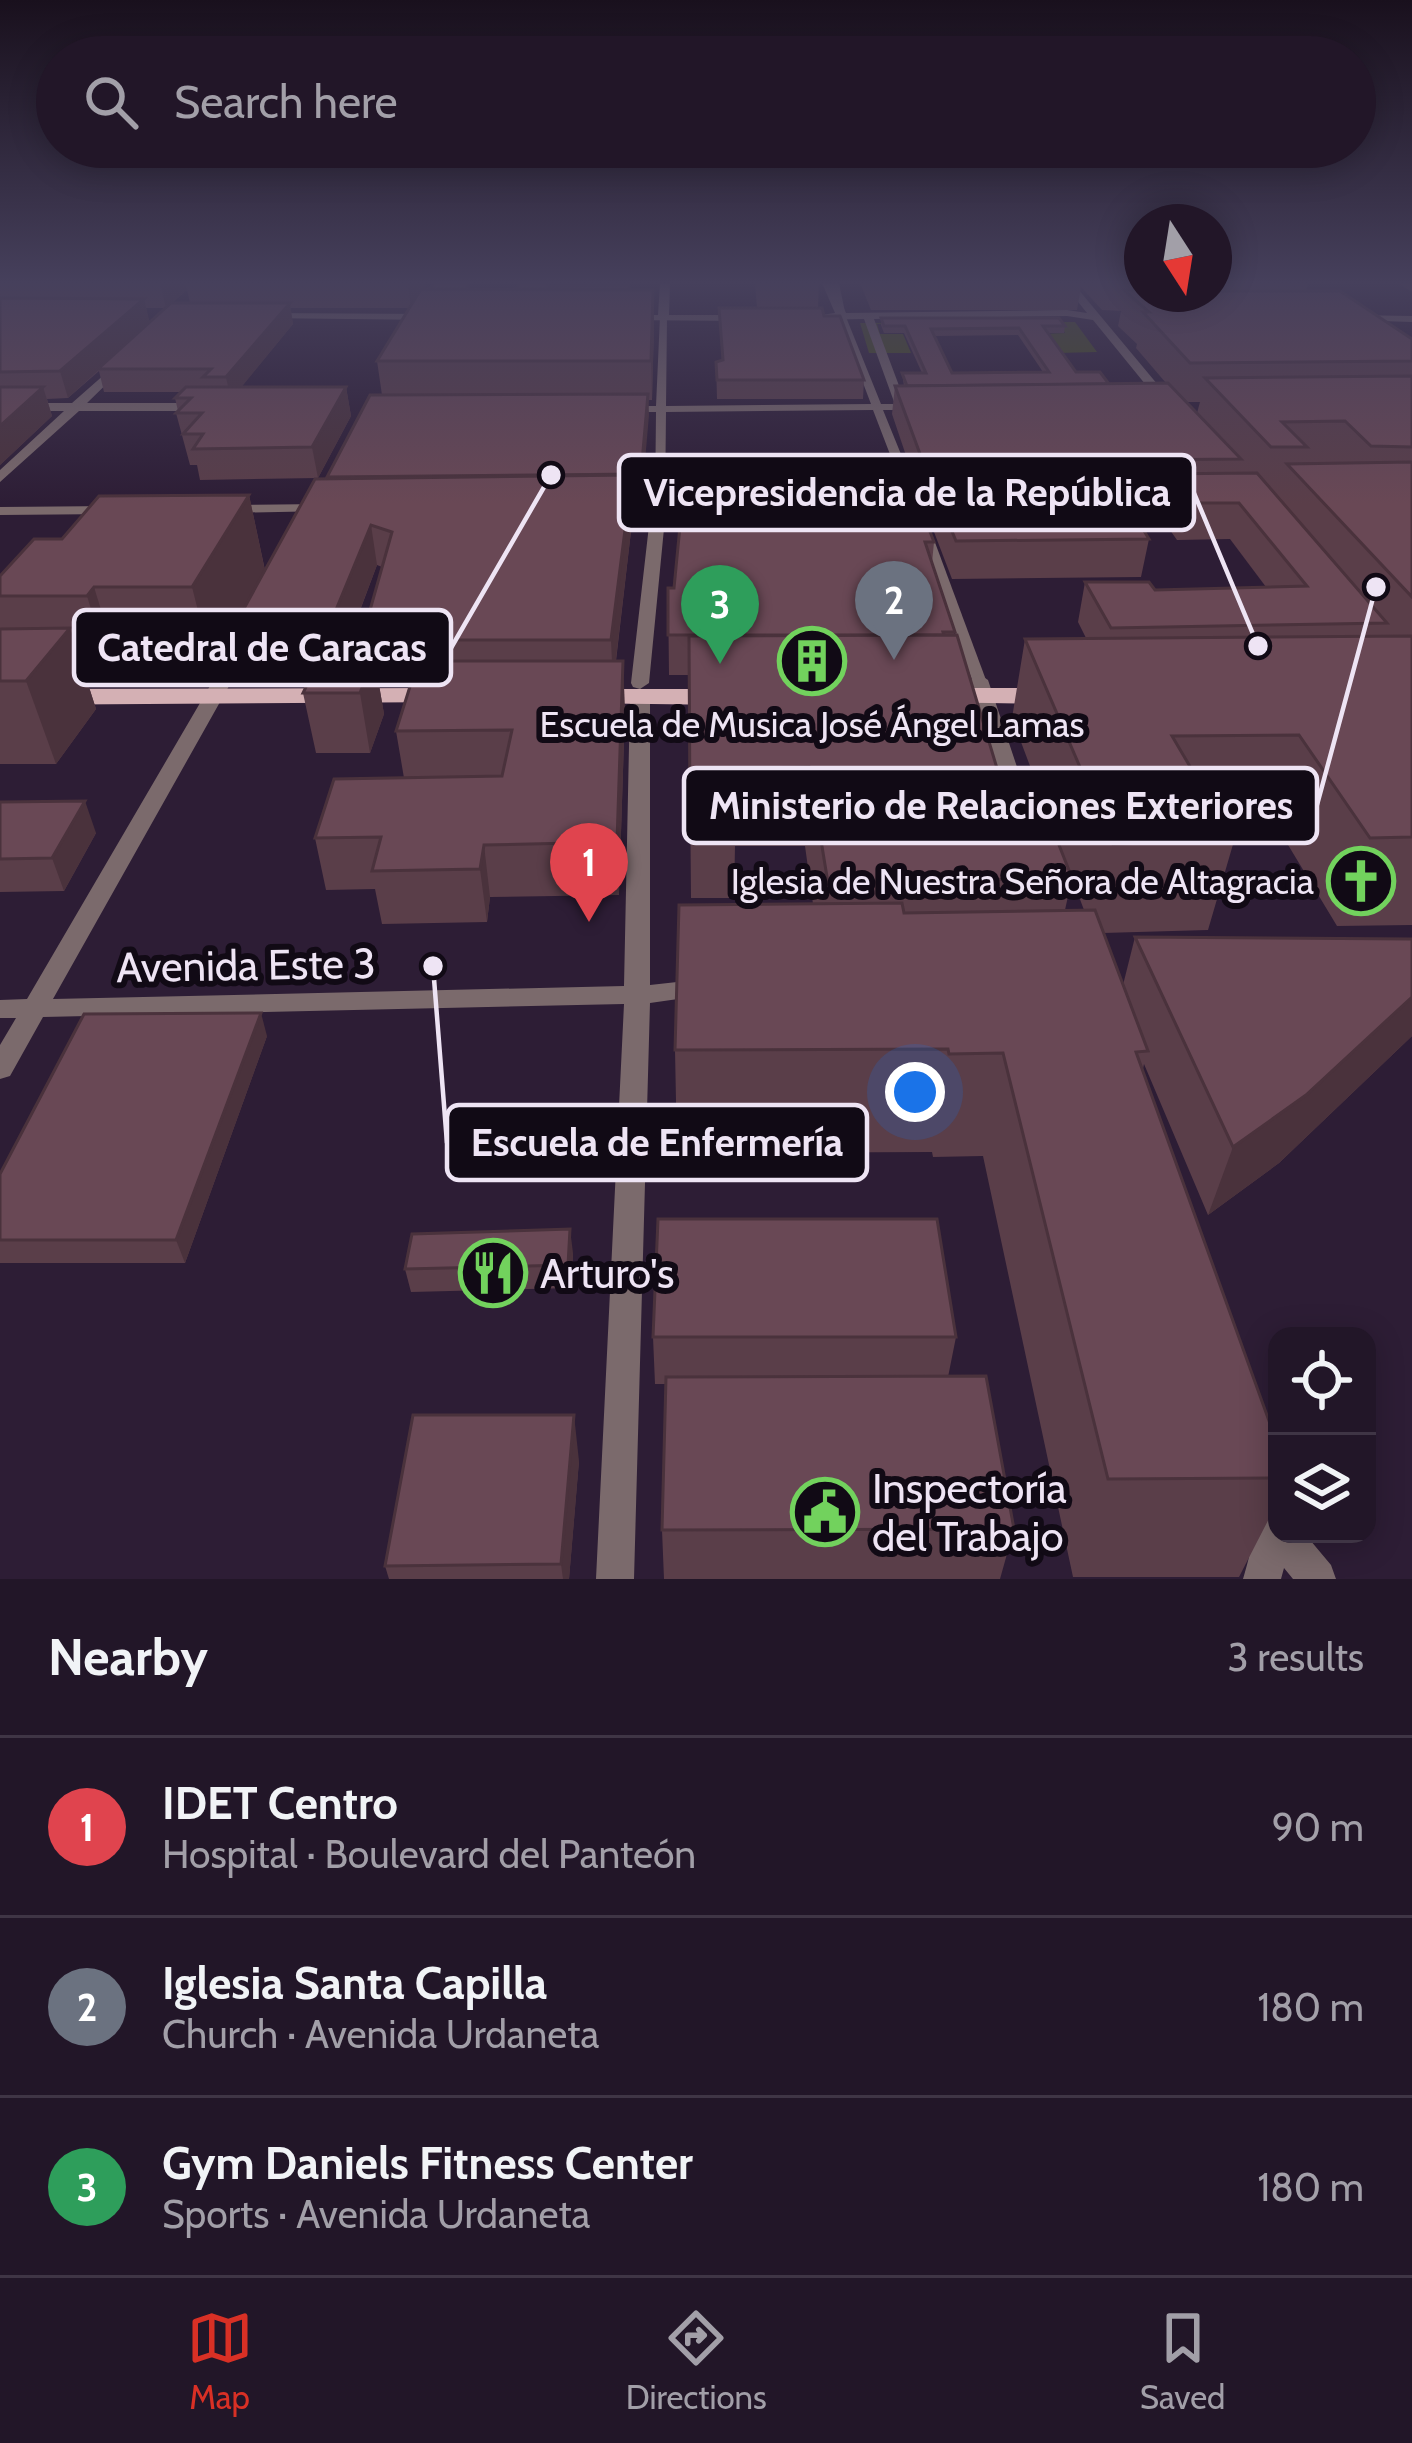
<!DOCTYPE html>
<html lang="en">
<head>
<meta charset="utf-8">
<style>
  body { margin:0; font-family:Cabin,sans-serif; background:#2a1f30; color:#f1f3f6 }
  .controls { position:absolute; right:36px; bottom:36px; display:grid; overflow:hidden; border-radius:24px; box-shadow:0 6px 30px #0003 }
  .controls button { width:108px; height:108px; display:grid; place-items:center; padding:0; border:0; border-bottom:3px solid #3f3545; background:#221628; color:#f1f3f6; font:60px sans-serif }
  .compass { position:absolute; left:1124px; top:204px; width:108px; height:108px; border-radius:50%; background:#221628; box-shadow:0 6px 30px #0003; rotate:168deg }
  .you { position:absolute; left:915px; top:1092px; width:42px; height:42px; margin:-30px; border:9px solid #fff; border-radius:50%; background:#1a73e8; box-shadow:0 0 0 18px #1a73e833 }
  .badge { display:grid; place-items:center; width:78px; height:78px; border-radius:50%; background:#d93025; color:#fff; font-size:39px; font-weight:700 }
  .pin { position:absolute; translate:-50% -99px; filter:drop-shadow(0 3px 6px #0008) }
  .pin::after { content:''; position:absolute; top:63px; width:42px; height:36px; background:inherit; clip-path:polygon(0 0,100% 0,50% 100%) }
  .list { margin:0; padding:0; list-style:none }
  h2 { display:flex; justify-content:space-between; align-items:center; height:156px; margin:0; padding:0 48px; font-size:51px }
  h2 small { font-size:39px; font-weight:400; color:#a29fa8 }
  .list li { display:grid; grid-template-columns:78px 1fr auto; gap:36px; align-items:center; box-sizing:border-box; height:180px; padding:0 48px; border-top:3px solid #3f3545 }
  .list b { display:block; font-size:45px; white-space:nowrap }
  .list p { margin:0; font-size:39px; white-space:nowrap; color:#a29fa8 }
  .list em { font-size:39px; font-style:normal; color:#a29fa8 }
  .icon { flex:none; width:66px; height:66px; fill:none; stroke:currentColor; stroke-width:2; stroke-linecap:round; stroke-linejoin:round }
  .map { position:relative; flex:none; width:1412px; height:1579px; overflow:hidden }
  .search { position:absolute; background:#221628; box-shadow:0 6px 30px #0003; left:36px; right:36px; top:36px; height:132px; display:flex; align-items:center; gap:30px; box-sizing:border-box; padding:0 42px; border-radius:66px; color:#a29fa8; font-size:45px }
  .sheet { height:696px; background:#221628 }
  nav { display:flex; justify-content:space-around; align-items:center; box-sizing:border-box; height:168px; border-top:3px solid #3f3545; background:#221628; font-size:33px; color:#a29fa8 }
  nav a { display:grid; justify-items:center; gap:6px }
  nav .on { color:#d93025 }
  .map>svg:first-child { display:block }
  .green { fill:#464f16 }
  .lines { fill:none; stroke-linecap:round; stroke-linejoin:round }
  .pedestrian { fill:#7b6a6c; fill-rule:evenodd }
  .minor { fill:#7b6a6c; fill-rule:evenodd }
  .primary { fill:#d4b0b4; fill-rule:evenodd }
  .wall { fill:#5a3e49; fill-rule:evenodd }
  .shaded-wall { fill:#4a323c }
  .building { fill:#694855; stroke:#4a323c; stroke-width:3; fill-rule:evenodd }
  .labels { text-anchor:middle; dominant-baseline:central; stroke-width:12; stroke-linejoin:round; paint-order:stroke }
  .poi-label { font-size:36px; fill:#eee4f4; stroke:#110a15 }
  .near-street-label { font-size:42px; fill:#eee4f4; stroke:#110a15 }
  .near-poi-label { font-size:42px; fill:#eee4f4; stroke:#110a15; text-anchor:start }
  .leader { fill:none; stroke:#eee4f4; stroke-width:4.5 }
  .callout-dot { fill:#eee4f4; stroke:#110a15; stroke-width:4.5 }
  .callout { fill:#110a15; stroke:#eee4f4; stroke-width:4.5 }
  .callout-label { font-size:39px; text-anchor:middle; font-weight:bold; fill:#eee4f4 }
</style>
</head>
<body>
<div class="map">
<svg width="1412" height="1579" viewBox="0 0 1412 1579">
  <rect width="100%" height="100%" fill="#2d1d35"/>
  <polygon class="green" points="1075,322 1097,352 1058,353 1044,334 1065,333 1058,323 877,324 880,334 903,334 911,353 869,353 860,323"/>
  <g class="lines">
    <g class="pedestrian">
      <polygon points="831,283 839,283 846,317 881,404 911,404 916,407 911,410 883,410 918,496 916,498 906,496 873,410 666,412 665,504 655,506 656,412 630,412 625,409 630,406 656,406 660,316 667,318 666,406 871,404 838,317"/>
      <polygon points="927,533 933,537 986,680 984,683 979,684 972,680 921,537"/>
    </g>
    <g class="minor">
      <polygon points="660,283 670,283 669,315 745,315 750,318 745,321 622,320 626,315 658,315"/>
      <polygon points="822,283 832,283 846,313 1067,310 1087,313 1063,283 1073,283 1173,403 1163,406 1093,320 1067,316 874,319 907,407 897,410 864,319 812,320 807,317 835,313"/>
      <polygon points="266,313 433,314 438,317 433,320 262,318"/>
      <polygon points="1352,315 1412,316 1412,322 1348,320"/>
      <polygon points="122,359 128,363 126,365 87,403 203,403 209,407 203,411 79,411 0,482 0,470 64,411 0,411 0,403 72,403"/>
      <polygon points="803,497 808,498 808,504 666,508 649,683 640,689 633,687 631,683 651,508 607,508 600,504 602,501"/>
      <polygon points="323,504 328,505 328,511 223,513 216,509 223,505"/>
      <polygon points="0,507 113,506 120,510 113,514 0,515"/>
      <polygon points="247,633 256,638 53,999 624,986 630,698 640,692 650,698 650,985 704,979 713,982 717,988 713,994 650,1003 634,1579 596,1579 624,1004 43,1017 10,1076 0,1079 0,1045 16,1018 0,1018 0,1000 27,999 238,638"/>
      <polygon points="979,674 988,680 1032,812 1029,817 1021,818 1010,812 970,680"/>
      <path d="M1257 1475C1283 1486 1277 1509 1277 1534H1305L1331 1565 1336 1579H1293L1284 1568 1281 1579H1243C1255 1538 1255 1532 1239 1493L1244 1480Z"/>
    </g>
    <g class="primary">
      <polygon points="446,688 460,696 456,702 0,705 0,689"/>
      <polygon points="938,688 1058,688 1072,696 1058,704 928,702 924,696 928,690"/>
      <polygon points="584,689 728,689 742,697 728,705 574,703 570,697"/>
    </g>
  </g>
  <g class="wall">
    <path d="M0 283H427L423 289H517L553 285 629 290 654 325 652 400H648L642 496H632L633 514 616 661 625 709 619 895 490 897 487 922 382 924 375 889 326 890 315 838 404 778 396 731 413 679H378L384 714 370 753H316L303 693 310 678H240L232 641 214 674 121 675 114 684H88L96 709 56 764H0V576L62 539 249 495 265 570 328 479 382 395 377 361 409 308H290L293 324 241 387H346L351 416 318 478 200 480 197 465H190L176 413 178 411 175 398 182 392H104L99 371 68 398 47 399 52 416 0 465ZM187 290 190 303H172ZM146 308H165L149 323ZM377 565 382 567 363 635 367 656H343Z"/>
    <polygon points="755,283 819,283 818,308 864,380 863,399 717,399 716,362 722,361 719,308 757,308"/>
    <path d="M860 283H1142V294H1214V283H1308L1306 291 1412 339V925L1337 926 1273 820H1221L1234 841 1208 930 1103 933 1123 985 1135 937 1412 939V1036L1279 1163 1208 1215 1144 1064 1143 1069 1277 1443V1503L1239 1577H1073L983 1156 933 1157 932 1152 677 1153 675 1050 813 904 805 846H735L734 898H691L689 675H669L668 588H674L778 526V478L934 542 932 563 1002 785 1072 878 1065 910H1084L1012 718 1025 639 1086 638 1078 622 1085 582 1155 590 1266 587 1230 539 1177 540 1165 523H1139L1149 539 1141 577 952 579 926 511 928 494H919L892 414 895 386H904L902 373H922L904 333H884L881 325V318L1065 326 1064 333H1048L1076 372 1109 384 1166 383 1136 348 1137 344 1118 326 1121 311 1102 310 1081 287 1077 310H871ZM1018 335 1043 372 952 373 934 336ZM1186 402H1200L1197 413Z"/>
    <polygon points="1398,283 1412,283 1412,292"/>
    <polygon points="0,802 96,833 64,891 0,892"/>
    <polygon points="267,1036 185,1263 0,1263 0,1174"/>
    <polygon points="573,1253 571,1288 411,1292 405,1269"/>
    <polygon points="653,1337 956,1337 948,1377 1014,1529 1000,1579 664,1579 662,1530 666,1384 655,1384"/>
    <polygon points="579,1461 569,1579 389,1579 385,1566"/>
  </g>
  <g class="shaded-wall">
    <polygon points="160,283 185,283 187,290 166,308"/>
    <polygon points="408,283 427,283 411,308"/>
    <polygon points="653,290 654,325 652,400 651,361"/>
    <polygon points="144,299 150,323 68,398 60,371"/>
    <polygon points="290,303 293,324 231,400 226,377"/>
    <polygon points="43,387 52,416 0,465 0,426"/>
    <polygon points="346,387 351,416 318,478 312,447"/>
    <polygon points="648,394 649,415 642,496 641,474"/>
    <polygon points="632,475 633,514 613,684 611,640"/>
    <polygon points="249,495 266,576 230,634 232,641 214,674 192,587"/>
    <polygon points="371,525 377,565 334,678 326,634"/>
    <polygon points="94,587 121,675 114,684 87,596"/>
    <polygon points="70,628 96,709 56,764 26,681"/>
    <polygon points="374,656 384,714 370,753 360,693"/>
    <polygon points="623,661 625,709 619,895 617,842"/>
    <polygon points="85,801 96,833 64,891 52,858"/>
    <polygon points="484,845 490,897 487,922 480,869"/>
    <polygon points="1412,997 1412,1036 1279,1163 1208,1215 1233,1147"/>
    <polygon points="261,1013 267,1036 185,1263 176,1240"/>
    <polygon points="570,1229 573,1253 571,1288 568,1265"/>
    <polygon points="574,1415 579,1461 569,1579 563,1579 561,1564"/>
  </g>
  <g class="building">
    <polygon points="434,283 469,283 466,289 430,289"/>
    <polygon points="519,283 548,283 548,286 629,285 629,289 517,289"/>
    <polygon points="421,289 653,290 651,361 377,361"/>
    <polygon points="1124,290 1142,290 1142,294 1214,294 1214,291 1340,291 1412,339 1412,361 1190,363 1143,312 1149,312"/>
    <polygon points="0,298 144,299 60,371 0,372"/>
    <polygon points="171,303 290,303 226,377 203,377 211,369 98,369"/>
    <polygon points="719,308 822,308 824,316 840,316 864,380 717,380 716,362 723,360"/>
    <path d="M881 318H1059L1065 326H1043L1076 372H1100L1109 384 907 386 902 373H926L905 326H884ZM1019 328 1049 372 952 373 931 329Z"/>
    <polygon points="1412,376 1412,447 1371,446 1345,421 1282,422 1307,447 1271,447 1205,378"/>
    <polygon points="1168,383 1241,459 923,462 895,386"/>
    <polygon points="0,387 43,387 0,426"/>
    <polygon points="186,387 346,387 312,447 193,449 203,434 183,434 202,413 176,413 191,398 175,398"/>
    <polygon points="648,394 641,474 327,477 370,395"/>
    <polygon points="1412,462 1412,597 1287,464"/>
    <polygon points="1257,473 1387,623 1111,628 1085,582 1149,582 1155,590 1307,586 1239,503 1185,503 1173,487 1117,487 1149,539 956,541 929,476"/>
    <polygon points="632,475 611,640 426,640 428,635 363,635 392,532 371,525 326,634 230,634 315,479"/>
    <polygon points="909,477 934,542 925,542 955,632 943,632 944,635 668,635 668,588 674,588 680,526 783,526 778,478"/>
    <polygon points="249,495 192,587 94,587 87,596 0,596 0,576 34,539 62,539 99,496"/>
    <polygon points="70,628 26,681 0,681 0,629"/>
    <polygon points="957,635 1002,785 1035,784 1072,878 828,883 809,767 734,768 735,817 690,817 689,636"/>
    <polygon points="1412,636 1412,837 1370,838 1299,735 1172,736 1234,841 1113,844 1025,639"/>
    <polygon points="321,656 374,656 360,693 303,693"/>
    <polygon points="418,661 623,661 617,842 484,845 480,869 372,871 381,837 315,838 334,779 502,776 512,730 396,731"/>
    <polygon points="85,801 52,858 0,859 0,802"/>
    <polygon points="902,903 904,913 1095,910 1148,1051 1136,1052 1277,1443 1277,1478 1108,1479 1003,1053 949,1054 948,1049 675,1050 679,905"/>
    <polygon points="1135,937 1412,939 1412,997 1306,1095 1233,1147"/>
    <polygon points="261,1013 176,1240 0,1240 0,1174 84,1014"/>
    <polygon points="658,1219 937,1219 956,1337 653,1337"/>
    <polygon points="570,1229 568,1265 405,1269 412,1234"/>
    <polygon points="986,1376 1014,1529 662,1530 666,1377"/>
    <polygon points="413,1415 574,1415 561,1564 385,1566"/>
  </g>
  <linearGradient id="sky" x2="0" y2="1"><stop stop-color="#19101d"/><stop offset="0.56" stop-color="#46405c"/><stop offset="1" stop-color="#46405c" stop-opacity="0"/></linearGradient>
  <rect width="1412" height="504" fill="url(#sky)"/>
  <defs>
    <g id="building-ring" transform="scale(3.45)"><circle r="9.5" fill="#110a15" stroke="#72d25d" stroke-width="1.5"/><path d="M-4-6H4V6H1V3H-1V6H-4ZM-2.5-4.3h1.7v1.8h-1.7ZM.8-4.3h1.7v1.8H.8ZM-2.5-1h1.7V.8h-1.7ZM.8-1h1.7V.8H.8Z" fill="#72d25d"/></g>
    <g id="church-ring" transform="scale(3.45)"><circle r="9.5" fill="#110a15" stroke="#72d25d" stroke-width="1.5"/><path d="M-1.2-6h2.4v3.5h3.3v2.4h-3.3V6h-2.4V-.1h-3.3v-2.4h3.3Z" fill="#72d25d"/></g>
    <g id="restaurant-ring" transform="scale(3.45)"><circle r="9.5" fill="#110a15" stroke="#72d25d" stroke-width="1.5"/><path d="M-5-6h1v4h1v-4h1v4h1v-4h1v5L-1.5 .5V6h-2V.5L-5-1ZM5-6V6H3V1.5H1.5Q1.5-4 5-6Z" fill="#72d25d"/></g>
    <g id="civic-ring" transform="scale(3.45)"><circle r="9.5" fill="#110a15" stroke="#72d25d" stroke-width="1.5"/><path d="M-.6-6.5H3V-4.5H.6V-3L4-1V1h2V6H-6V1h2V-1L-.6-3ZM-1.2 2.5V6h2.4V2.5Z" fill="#72d25d"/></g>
  </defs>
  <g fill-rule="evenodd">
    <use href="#building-ring" x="812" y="661"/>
    <use href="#church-ring" x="1361" y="881"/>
    <use href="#restaurant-ring" x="493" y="1273"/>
    <use href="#civic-ring" x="825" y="1512"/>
  </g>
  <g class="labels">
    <g class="poi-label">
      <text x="812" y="724">Escuela de Musica José Ángel Lamas</text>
      <text x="1314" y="881" text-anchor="end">Iglesia de Nuestra Señora de Altagracia</text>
    </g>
    <g class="near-street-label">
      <text transform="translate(246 965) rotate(-1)">Avenida Este 3</text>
    </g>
    <g class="near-poi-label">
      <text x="540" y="1273">Arturo's</text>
      <text x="872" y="1488">Inspectoría<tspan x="872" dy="48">del Trabajo</tspan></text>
    </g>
  </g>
  <path class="leader" d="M1258 646L1194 493M551 475L451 648M1376 587L1317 805M433 966L447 1143"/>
  <g class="callout-dot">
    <circle cx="1258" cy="646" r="12"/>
    <circle cx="551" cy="475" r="12"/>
    <circle cx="1376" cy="587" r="12"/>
    <circle cx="433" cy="966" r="12"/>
  </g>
  <g class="callout">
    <rect x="619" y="455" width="575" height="75" rx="12"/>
    <rect x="74" y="610" width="377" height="75" rx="12"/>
    <rect x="684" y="768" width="633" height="75" rx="12"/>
    <rect x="447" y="1105" width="420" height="75" rx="12"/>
  </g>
  <g class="callout-label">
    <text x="907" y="506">Vicepresidencia de la República</text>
    <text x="262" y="661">Catedral de Caracas</text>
    <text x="1001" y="819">Ministerio de Relaciones Exteriores</text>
    <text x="657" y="1156">Escuela de Enfermería</text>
  </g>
</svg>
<div class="controls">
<button><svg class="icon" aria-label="locate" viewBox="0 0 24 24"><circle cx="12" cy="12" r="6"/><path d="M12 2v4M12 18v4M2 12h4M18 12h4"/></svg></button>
<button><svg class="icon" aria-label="layers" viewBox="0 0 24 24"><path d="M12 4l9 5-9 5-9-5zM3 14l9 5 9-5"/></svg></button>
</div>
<svg class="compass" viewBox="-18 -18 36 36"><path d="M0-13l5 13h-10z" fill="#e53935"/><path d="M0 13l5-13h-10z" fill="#a29fa8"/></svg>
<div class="you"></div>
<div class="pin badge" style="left:589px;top:922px;background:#e0444e">1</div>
<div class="pin badge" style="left:894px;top:660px;background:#6b7280">2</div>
<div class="pin badge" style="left:720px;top:664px;background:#2e9e5b">3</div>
<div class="search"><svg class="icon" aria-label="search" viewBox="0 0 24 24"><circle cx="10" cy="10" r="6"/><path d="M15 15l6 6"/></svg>Search here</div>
</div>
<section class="sheet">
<h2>Nearby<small>3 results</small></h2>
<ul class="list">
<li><span class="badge" style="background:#e0444e">1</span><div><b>IDET Centro</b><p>Hospital · Boulevard del Panteón</p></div><em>90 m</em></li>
<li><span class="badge" style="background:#6b7280">2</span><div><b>Iglesia Santa Capilla</b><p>Church · Avenida Urdaneta</p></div><em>180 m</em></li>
<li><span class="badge" style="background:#2e9e5b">3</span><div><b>Gym Daniels Fitness Center</b><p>Sports · Avenida Urdaneta</p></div><em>180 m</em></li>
</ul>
</section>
<nav>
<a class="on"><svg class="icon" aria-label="map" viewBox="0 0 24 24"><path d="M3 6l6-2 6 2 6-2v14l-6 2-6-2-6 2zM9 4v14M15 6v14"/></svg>Map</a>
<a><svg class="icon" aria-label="directions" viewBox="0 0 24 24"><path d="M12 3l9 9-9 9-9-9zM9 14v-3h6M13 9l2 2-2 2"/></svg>Directions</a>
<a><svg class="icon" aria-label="saved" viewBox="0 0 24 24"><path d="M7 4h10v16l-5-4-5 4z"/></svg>Saved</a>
</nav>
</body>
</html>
